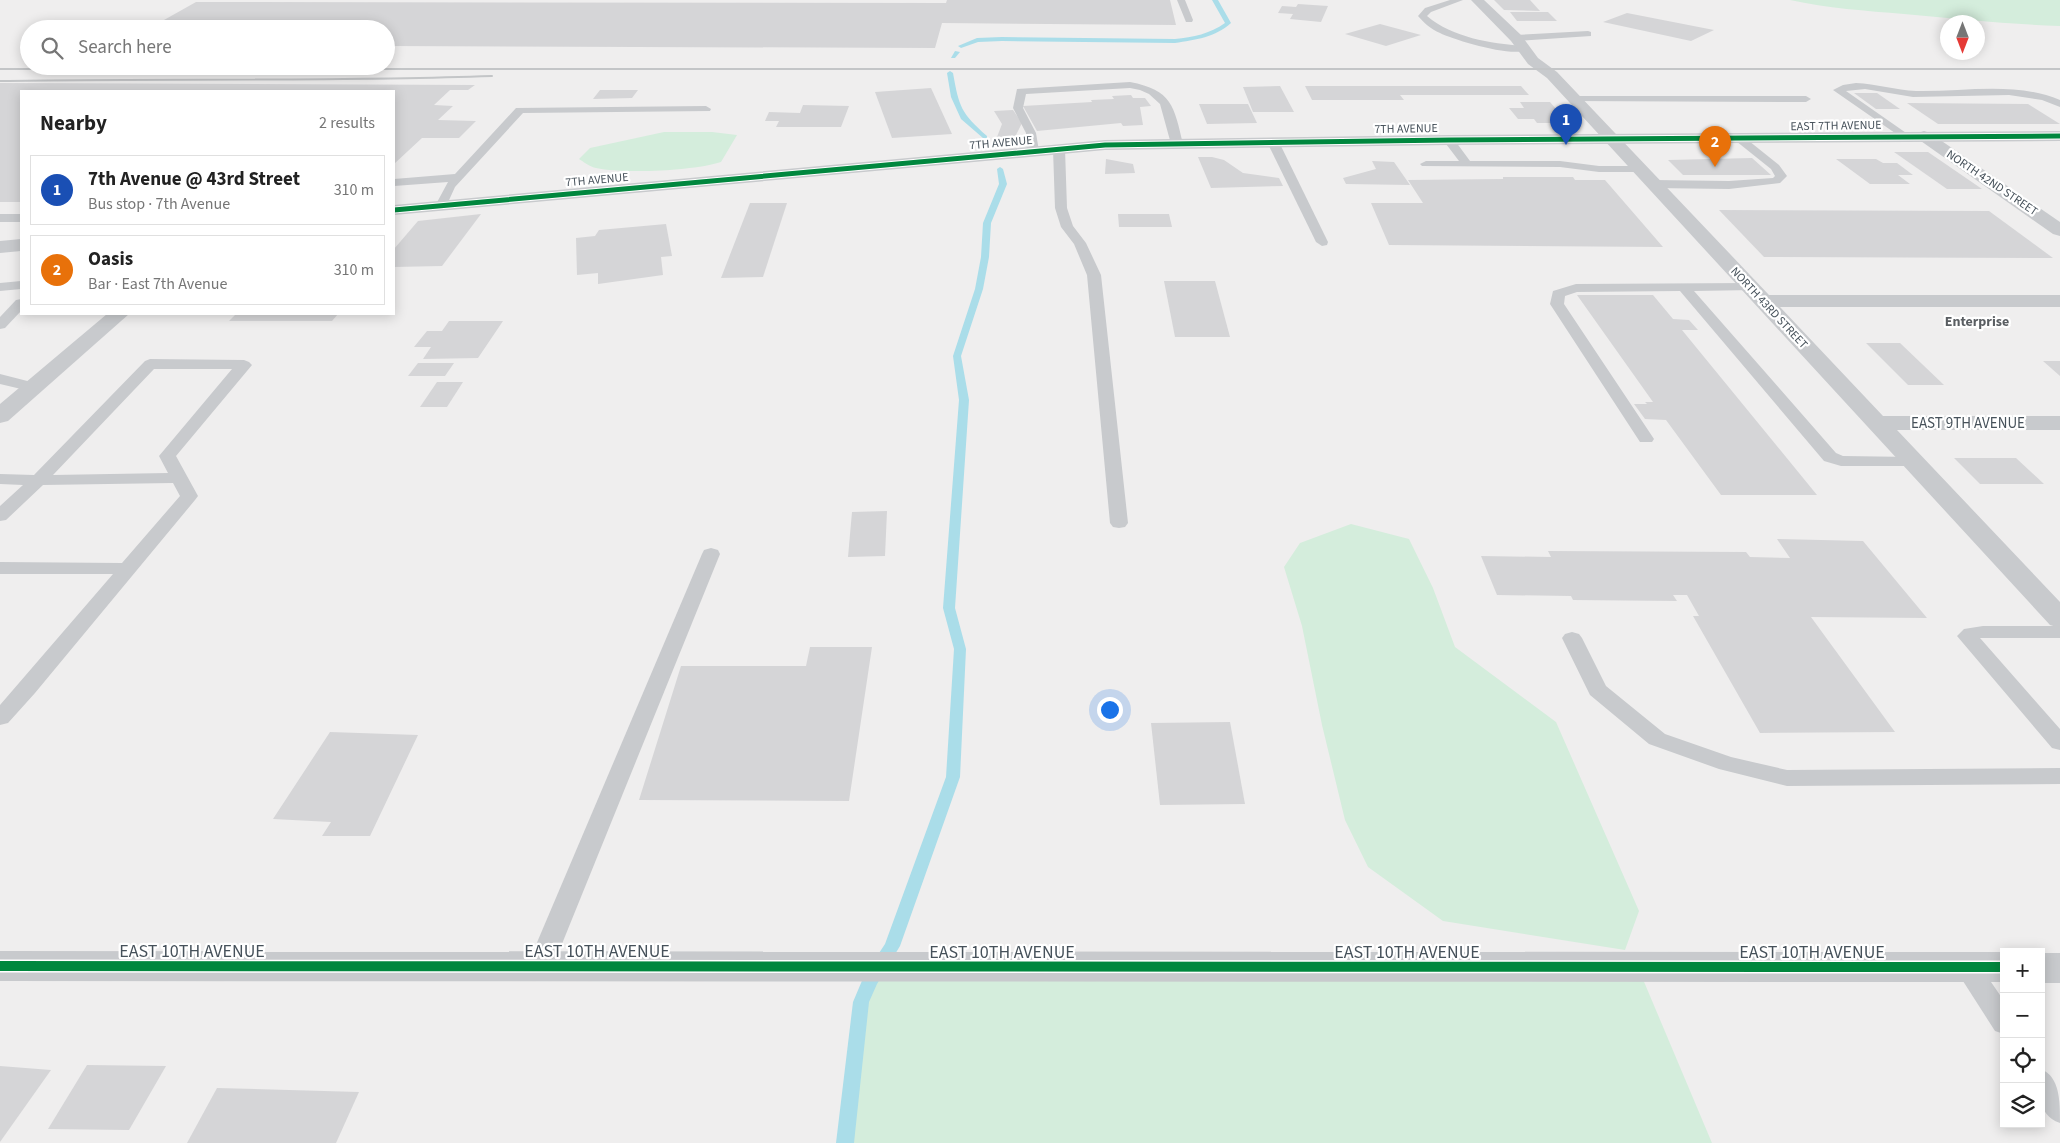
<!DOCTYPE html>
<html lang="en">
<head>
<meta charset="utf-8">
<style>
  body { margin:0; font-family:"Source Sans 3",sans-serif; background:#f6f6f6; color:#222 }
  .controls { position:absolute; right:15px; bottom:15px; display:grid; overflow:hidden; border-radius:0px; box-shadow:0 2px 12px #0003 }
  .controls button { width:45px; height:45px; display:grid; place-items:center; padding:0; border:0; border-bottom:1px solid #e0e0e0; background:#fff; color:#222; font:25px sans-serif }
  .compass { position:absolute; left:1940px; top:15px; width:45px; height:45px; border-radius:50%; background:#fff; box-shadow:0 2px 12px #0003; rotate:180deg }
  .you { position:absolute; left:1109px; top:709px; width:18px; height:18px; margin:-12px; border:4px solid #fff; border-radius:50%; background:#1a73e8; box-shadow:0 0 0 8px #1a73e833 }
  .badge { display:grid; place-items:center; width:32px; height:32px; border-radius:50%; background:#81888e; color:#fff; font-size:16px; font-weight:700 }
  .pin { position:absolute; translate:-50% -41px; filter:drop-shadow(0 1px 2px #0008) }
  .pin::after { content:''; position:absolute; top:26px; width:18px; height:15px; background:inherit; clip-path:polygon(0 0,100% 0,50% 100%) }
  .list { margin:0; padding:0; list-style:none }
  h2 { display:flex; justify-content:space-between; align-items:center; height:65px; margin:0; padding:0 20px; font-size:21px }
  h2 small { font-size:16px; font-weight:400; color:#767676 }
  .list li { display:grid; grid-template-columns:32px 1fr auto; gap:15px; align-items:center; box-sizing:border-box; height:70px; margin:0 10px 10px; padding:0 10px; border:1px solid #e0e0e0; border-radius:0px }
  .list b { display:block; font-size:19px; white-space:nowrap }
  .list p { margin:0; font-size:16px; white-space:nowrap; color:#767676 }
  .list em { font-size:16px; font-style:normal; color:#767676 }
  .icon { flex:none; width:28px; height:28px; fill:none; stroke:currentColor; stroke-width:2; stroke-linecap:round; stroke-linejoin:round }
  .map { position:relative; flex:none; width:2060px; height:1143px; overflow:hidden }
  .search { position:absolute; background:#fff; box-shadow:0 2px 12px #0003; left:20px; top:20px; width:375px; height:55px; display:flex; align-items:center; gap:12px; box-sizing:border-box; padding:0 18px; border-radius:28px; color:#767676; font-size:19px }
  .panel { position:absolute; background:#fff; box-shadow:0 2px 12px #0003; left:20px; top:90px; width:375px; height:225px; border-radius:0px }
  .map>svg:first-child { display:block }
  .green { fill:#d4eddc }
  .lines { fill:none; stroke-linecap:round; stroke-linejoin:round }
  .stream { fill:#aadde9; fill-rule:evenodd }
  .building { fill:#d5d5d7 }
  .service { fill:#c8cacd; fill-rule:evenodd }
  .minor { fill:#c8cacd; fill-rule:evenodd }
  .tertiary { fill:#c8cacd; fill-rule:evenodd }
  .rail { stroke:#c3c5c7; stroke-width:2 }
  .cycleway-far1-casing { stroke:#fff; stroke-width:7 }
  .cycleway-casing { stroke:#fff; stroke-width:13 }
  .cycleway-far1 { stroke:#00873e; stroke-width:5 }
  .cycleway { stroke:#00873e; stroke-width:10 }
  .labels { text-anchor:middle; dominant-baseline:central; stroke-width:4.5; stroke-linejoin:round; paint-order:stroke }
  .far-street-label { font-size:12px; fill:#46515a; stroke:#fff }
  .far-neighbourhood-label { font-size:14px; font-weight:bold; fill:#5a5e62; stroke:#fff }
  .street-label { font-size:15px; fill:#46515a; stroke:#fff }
  .near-street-label { font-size:18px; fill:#46515a; stroke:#fff }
</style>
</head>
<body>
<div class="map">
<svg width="2060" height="1143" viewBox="0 0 2060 1143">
  <rect width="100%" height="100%" fill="#efeeee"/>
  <g class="green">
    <path d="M1790 0H2060V26C2008 24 1956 19 1904 14 1866 11 1827 8 1790 0Z"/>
    <path d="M664 132H712L737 135 721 162C693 171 625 174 596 168 590 167 584 162 579 159L590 148Z"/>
    <polygon points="1351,524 1409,539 1433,588 1455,647 1556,722 1639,911 1625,950 1443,921 1368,867 1345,820 1322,725 1302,626 1284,567 1300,543"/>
    <polygon points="1642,977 1712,1143 845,1143 861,1002 870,981"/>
  </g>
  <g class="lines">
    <g class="stream">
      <path d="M1212 0H1218L1231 23C1216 37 1195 40 1175 43L1002 41 978 42 961 48 958 46 977 38 1002 37 1175 39C1193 37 1210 34 1225 23Z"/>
      <polygon points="955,51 960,52 955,58 951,58"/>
      <path d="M950 71 953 73C959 107 961 113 987 136V138H983L961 119 951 97 947 73Z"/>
      <polygon points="1000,167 1003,169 1007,184 991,223 989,257 983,289 961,356 969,400 955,608 966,649 960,777 900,946 877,984 869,1002 854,1143 836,1143 853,1002 864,976 885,944 946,777 954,649 943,608 959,400 953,356 975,289 981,257 983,223 999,184 997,169"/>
    </g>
  </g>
  <g class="building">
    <polygon points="947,0 1170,0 1176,25 942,23 935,48 386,46 386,29 148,29 196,2 946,3"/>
    <polygon points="1494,0 1530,0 1540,11 1504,10"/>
    <polygon points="1298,4 1328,6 1321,22 1290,19 1293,14 1278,13 1282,6 1296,7"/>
    <polygon points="1510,12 1548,12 1557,21 1517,21"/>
    <polygon points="1627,13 1714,30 1691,41 1603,22"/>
    <polygon points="1380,24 1421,35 1386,46 1345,34"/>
    <polygon points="0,83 475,85 468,90 450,90 434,105 453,106 438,120 476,121 459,138 422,138 394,164 394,91 21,91 21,202 0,202"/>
    <polygon points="1280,86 1294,112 1253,112 1243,87"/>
    <polygon points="1305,86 1521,86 1529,95 1400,95 1404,100 1312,100"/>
    <polygon points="931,88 952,134 892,138 875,92"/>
    <polygon points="600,90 638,90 632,98 593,99"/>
    <polygon points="1854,93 1877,93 1900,109 1876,109"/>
    <polygon points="1131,95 1133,98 1145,98 1151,106 1140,107 1143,125 1123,126 1121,123 1037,131 1023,106 1092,102 1091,100 1114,99 1112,96"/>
    <polygon points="1520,102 1550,102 1568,123 1537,123 1534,119 1518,119 1509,108 1524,108"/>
    <polygon points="1907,103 2028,104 2060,124 1938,124"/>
    <polygon points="1199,104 1248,104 1257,123 1207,124"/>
    <polygon points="803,105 849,106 841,127 776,127 779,121 765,121 769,112 800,113"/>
    <polygon points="1013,110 1022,123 1015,137 997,137 1002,124 994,111"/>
    <polygon points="1894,152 1928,152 1982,189 1947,189"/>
    <polygon points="1198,157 1212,157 1224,160 1243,173 1279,178 1283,186 1211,188"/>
    <polygon points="1752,158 1771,175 1683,175 1668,160"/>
    <polygon points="1106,159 1133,164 1135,173 1105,174"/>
    <polygon points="1836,159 1876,159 1883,163 1897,163 1913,175 1898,175 1910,184 1870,184"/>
    <polygon points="1372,161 1394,162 1410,185 1346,184 1343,178 1376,169"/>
    <polygon points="1503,177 1573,177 1575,180 1605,180 1663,247 1389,245 1371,203 1423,203 1408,180 1503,179"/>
    <polygon points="750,203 787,203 763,277 721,278"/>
    <polygon points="1719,210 1989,211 2053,258 1764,257"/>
    <polygon points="481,214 442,266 394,267 394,249 418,221"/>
    <polygon points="1118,214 1169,214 1172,227 1119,227"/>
    <polygon points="666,224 672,256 661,257 663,275 598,284 598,273 577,275 576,238 595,236 599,230"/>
    <polygon points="1164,281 1215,281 1230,337 1175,337"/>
    <polygon points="1577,295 1653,295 1673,319 1689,320 1698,330 1682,330 1817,495 1721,495 1666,420 1645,419 1634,404 1647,404 1645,402 1653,402"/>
    <polygon points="236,314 338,314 332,321 229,321"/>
    <polygon points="449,321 503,321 478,358 423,359 431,347 414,347 427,331 442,331"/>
    <polygon points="1866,343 1900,343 1944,385 1908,385"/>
    <polygon points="2043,361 2060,361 2060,376"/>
    <polygon points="418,363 454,363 445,376 408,376"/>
    <polygon points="437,382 463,382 447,407 420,407"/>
    <polygon points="1954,458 2016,458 2044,484 1980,484"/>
    <polygon points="887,511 885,556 848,557 852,512"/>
    <polygon points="1777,539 1863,541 1927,618 1811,617 1895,732 1760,733 1693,616 1699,616 1687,595 1673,595 1677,601 1573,600 1571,596 1497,595 1481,556 1551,557 1548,551 1746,552 1750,557 1790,558"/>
    <polygon points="810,647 872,647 849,801 639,800 681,666 806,666"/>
    <polygon points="1230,722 1245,804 1160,805 1151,723"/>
    <polygon points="330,732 418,735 370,836 322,836 331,822 273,819"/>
    <polygon points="87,1065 166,1066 129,1130 48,1129"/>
    <polygon points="0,1066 51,1070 0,1142"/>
    <polygon points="217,1088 359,1092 336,1143 187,1143"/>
  </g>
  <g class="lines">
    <g class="service">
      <polygon points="1177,0 1185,0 1193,20 1192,22 1186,22"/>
      <path d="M1450 0H1463L1431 12 1427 16C1453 38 1490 43 1523 46L1528 49C1516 59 1454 40 1440 33 1431 29 1424 23 1418 16L1425 8Z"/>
      <polygon points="1588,31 1591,32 1591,36 1516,41 1511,38 1516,35"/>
      <path d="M1130 82C1172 90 1174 106 1183 144L1181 146 1177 147 1171 144 1160 104 1149 94 1140 90 1130 88 1026 94 1023 108 1036 133 1039 151 1033 154 1027 151 1026 133 1013 108 1017 89Z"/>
      <path d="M1856 83C1876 84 1896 90 1916 91 1964 92 2014 81 2060 100V107L2042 100 2009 95 1913 97 1865 89 1846 91 1909 135 1910 137 1909 139 1905 140 1833 90 1843 85Z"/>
      <polygon points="1573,96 1806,96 1811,99 1806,102 1569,101 1568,99 1569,97"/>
      <polygon points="706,106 711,109 710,111 523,113 455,187 445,209 437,209 435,206 448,182 394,186 394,179 455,174 516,108"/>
      <polygon points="1740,136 1744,137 1779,165 1787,176 1780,183 1729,189 1653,188 1647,184 1653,180 1729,181 1773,178 1775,176 1771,169 1736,141 1735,139 1736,137"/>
      <polygon points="1449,137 1453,138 1470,161 1560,161 1599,166 1639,166 1645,169 1639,172 1599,172 1560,167 1422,166 1420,164 1426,161 1459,161 1443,140"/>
      <polygon points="1273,139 1279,142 1328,242 1327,245 1322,246 1316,242 1267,142"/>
      <polygon points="1059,146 1065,149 1067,208 1073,226 1086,243 1101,275 1128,523 1125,527 1119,528 1113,527 1110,523 1087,275 1074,244 1061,227 1055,208 1053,149"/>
      <rect x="0" y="214" width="21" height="8"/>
      <polygon points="21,281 21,289 0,291 0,283"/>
      <polygon points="1749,283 1756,287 1754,290 1694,291 1836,453 1843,456 1913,457 1919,458 1921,462 1919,466 1841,466 1824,461 1680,291 1577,292 1565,296 1564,304 1654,439 1652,442 1640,442 1550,304 1553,291 1576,284"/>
      <polygon points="21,299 21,311 5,328 0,329 0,317 16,300"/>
      <path d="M150 359 244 360 249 362 252 365 176 456 198 496 195 500 35 693 8 723 0 725V705L113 574H0V562L122 563 180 496 173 483 43 485 6 520 0 521V506L23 485 0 484V474L34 475 145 361ZM154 369H232L159 456 168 473 53 475Z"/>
      <polygon points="0,374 39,384 42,387 39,390 34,392 0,384"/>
      <polygon points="711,548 718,550 720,554 553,966 549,973 540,976 531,973 527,966 702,554 704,550"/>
      <polygon points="1983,626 2060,626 2060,638 1980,638 2060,729 2060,750 2052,748 1957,636 1964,629"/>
      <polygon points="1572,632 1579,634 1582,638 1606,686 1665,734 1731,757 1787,770 2060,768 2060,784 1787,786 1719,769 1649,744 1590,695 1562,638 1565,634"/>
      <polygon points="1967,957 1976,960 2004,1001 2004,1034 1995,1031 1954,967 1958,960"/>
      <path d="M2041 1069C2060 1077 2060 1101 2060 1123 2035 1114 2041 1091 2041 1069Z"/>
    </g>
    <g class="minor">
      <polygon points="1471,0 1484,0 1521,35 1538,58 1557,72 1769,295 2060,295 2060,307 1780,307 1883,416 2060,416 2060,430 1897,430 2060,602 2060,628 2050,625 1547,78 1528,64 1511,41"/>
      <polygon points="1924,131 1930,133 2060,222 2060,236 2053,234 1918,139 1916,136 1918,133"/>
      <polygon points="107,314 129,314 8,421 0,423 0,404"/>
      <polygon points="0,951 2004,952 2004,982 0,981"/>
      <rect x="2041" y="953" width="19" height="30"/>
    </g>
    <g class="tertiary">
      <polygon points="2060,131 2060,141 1449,145 1105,150 394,215 394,205 1105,140 1449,135"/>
      <polygon points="21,239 21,251 0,253 0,241"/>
    </g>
    <g class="rail">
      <polyline points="0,69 2060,69"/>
      <path d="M0 81C164 78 328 82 492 76"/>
    </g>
    <g class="cycleway-far1-casing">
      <polyline id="cycleway-far1" points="394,210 1105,145 1449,140 2060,136"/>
    </g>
    <g class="cycleway-casing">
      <polyline id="cycleway" points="0,966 2004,967"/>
    </g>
    <use href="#cycleway-far1" class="cycleway-far1"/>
    <use href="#cycleway" class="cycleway"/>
  </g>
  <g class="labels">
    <g class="far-street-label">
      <text transform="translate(1836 126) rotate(-1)">EAST 7TH AVENUE</text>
      <text transform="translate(1406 129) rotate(-1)">7TH AVENUE</text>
      <text transform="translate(1001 143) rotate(-5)">7TH AVENUE</text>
      <text transform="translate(597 180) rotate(-5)">7TH AVENUE</text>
      <text transform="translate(1992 183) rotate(34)">NORTH 42ND STREET</text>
      <text transform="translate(1769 308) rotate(47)">NORTH 43RD STREET</text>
    </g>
    <g class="far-neighbourhood-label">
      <text x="1977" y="322">Enterprise</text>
    </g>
    <g class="street-label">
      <text x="1968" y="423">EAST 9TH AVENUE</text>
    </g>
    <g class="near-street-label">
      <text x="192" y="951">EAST 10TH AVENUE</text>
      <text x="597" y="951">EAST 10TH AVENUE</text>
      <text x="1002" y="952">EAST 10TH AVENUE</text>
      <text x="1407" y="952">EAST 10TH AVENUE</text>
      <text x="1812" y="952">EAST 10TH AVENUE</text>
    </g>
  </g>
</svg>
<div class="controls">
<button>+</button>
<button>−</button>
<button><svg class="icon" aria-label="locate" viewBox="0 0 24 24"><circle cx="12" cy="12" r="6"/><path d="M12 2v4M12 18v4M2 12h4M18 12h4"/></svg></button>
<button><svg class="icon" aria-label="layers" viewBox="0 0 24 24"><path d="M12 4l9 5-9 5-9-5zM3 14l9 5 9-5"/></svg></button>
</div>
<svg class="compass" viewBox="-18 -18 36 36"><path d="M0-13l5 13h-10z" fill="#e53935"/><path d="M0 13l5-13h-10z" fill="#767676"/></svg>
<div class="you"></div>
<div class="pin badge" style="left:1566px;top:145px;background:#1a4fb4">1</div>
<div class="pin badge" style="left:1715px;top:167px;background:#e8710a">2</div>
<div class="search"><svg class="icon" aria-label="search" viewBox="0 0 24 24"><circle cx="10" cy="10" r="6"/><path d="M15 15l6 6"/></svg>Search here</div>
<section class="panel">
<h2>Nearby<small>2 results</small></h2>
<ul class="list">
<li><span class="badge" style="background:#1a4fb4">1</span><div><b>7th Avenue @ 43rd Street</b><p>Bus stop · 7th Avenue</p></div><em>310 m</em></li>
<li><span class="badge" style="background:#e8710a">2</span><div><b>Oasis</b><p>Bar · East 7th Avenue</p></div><em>310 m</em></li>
</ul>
</section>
</div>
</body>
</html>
